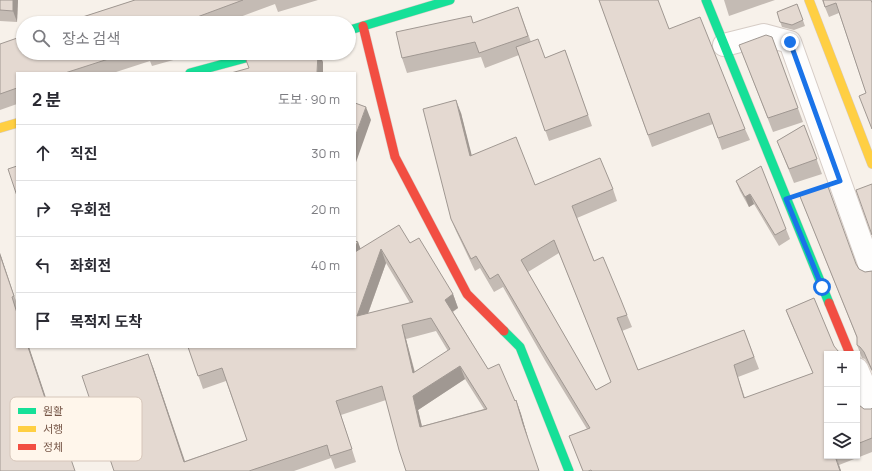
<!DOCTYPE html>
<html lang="ko">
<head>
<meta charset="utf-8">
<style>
  body { margin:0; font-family:Manrope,"Noto Sans KR",sans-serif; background:#f2f2f3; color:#2b2b33 }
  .controls { position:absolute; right:12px; bottom:12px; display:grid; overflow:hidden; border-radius:0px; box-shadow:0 1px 3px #0004 }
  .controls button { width:36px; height:36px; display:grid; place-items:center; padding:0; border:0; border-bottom:1px solid #e1e1e2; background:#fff; color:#2b2b33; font:20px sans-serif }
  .stop { position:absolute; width:12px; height:12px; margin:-9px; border:3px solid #1a73e8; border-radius:50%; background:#fff }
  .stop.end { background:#1a73e8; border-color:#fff; box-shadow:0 1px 4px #0008 }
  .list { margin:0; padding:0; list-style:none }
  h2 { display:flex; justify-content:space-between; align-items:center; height:52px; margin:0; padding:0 16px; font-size:17px }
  h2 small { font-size:13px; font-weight:400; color:#7c7c81 }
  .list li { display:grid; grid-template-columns:26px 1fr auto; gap:12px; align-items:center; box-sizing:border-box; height:56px; padding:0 16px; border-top:1px solid #e1e1e2 }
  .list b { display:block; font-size:15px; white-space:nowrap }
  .list em { font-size:13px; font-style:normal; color:#7c7c81 }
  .icon { flex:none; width:22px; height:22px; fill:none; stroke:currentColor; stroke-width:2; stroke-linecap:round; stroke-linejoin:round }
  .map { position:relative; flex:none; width:872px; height:471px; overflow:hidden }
  .search { position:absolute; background:#fff; box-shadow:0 1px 3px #0004; left:16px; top:16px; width:340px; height:44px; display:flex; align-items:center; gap:10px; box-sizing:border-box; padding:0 14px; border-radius:22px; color:#7c7c81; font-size:15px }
  .panel { position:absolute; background:#fff; box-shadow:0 1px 3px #0004; left:16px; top:72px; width:340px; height:276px; border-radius:0px }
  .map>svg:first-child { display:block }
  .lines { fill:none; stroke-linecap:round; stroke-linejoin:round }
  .street-casing { stroke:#d6ccc6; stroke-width:24 }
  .fast-casing { stroke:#d6ccc6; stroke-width:10 }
  .slow-casing { stroke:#d6ccc6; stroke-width:10 }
  .jam-casing { stroke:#d6ccc6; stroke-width:10 }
  .street { stroke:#fefdfc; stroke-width:22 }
  .fast { stroke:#16e098; stroke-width:9 }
  .slow { stroke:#ffcf43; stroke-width:9 }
  .jam { stroke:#f24e42; stroke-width:9 }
  .wall { fill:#c4bbb4; fill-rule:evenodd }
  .shaded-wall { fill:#a09892 }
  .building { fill:#e4d9d1; stroke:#a09892; fill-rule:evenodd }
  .route { stroke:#1a73e8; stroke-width:5 }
  .key { fill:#fff6eb; stroke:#d6c6ba; stroke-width:1 }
  .key-label { font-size:11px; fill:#775748 }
</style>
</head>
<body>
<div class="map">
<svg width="872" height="471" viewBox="0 0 872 471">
  <rect width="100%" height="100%" fill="#f7f1ea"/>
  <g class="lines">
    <g class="street-casing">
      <g id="street">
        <polyline points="724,45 764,35 790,42 872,272"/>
        <polyline points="857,369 867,392 872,409"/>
      </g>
    </g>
    <g class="fast-casing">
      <g id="fast">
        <polyline points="706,0 829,303"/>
        <polyline points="350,30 450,0"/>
        <polyline points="190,73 264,53"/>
        <polyline points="504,331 520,347 569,471"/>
      </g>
    </g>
    <g class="slow-casing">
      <g id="slow">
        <polyline points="809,0 872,164"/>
        <polyline points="0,128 17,123"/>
      </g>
    </g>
    <g class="jam-casing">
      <g id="jam">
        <polyline points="363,26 395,157 467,294 504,331"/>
        <polyline points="829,303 850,354"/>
      </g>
    </g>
    <use href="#street" class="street"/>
    <use href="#fast" class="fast"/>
    <use href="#slow" class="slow"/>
    <use href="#jam" class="jam"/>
  </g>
  <g class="wall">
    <polygon points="0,0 18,0 17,22 0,21"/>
    <polygon points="135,0 318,0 278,12 275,4 224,23 64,23"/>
    <polygon points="599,0 669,29 745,129 750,140 722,150 713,124 652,147"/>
    <polygon points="724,0 775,0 729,16"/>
    <polygon points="822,0 871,0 866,93 839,13 829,17"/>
    <polygon points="797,4 805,26 794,30 782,27 777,12"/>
    <polygon points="518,7 531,42 545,58 565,50 592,126 549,141 519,55 485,68 481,57 407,73 402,58 474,23"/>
    <polygon points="772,37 803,122 773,132 739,45"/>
    <polygon points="0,44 23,53 175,53 177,59 152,66 150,61 113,73 17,73 17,104 0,110"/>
    <path d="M461 113 471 155 535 185 613 189 617 201 577 218 594 261 627 315 632 327 622 331 638 370 744 330 759 369 738 377 745 398 813 373 791 323 786 310 814 298 827 456H857V402L859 405 864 409H871L872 408V452L839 465 841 471H583L569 436 587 429 546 362 503 287 494 292 480 268 475 271 456 231 451 219ZM559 253 611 382 596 390 528 272Z"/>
    <polygon points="804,125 822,174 794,183 777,141"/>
    <polygon points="736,181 786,229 790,239 779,246 754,204 749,207 740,191"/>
    <polygon points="799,194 859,269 865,272 872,271 872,372 868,364 865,359 862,358 857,345 857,338"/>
    <path d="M355 241 358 242 360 249 410 243 453 294 458 308 453 312 488 369 515 401 516 400 521 414 528 438 406 471 386 400 341 415 356 462 335 469 331 458 294 471H114L153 367 185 461 247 440 226 381 203 389 188 347H355ZM386 263 410 303 368 314ZM436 331 448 351 415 372 406 339ZM465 379 484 409 422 426 418 410Z"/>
    <polygon points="0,253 17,304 17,347 29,347 59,437 0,471"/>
  </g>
  <g class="shaded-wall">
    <polygon points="13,0 18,0 17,22 13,11"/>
    <polygon points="318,53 319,53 323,62 323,73 317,73"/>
    <polygon points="456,100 461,113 475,168 470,156"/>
    <polygon points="366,107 371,120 355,165 355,137"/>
    <polygon points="750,194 754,204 749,207 745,197"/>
    <polygon points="358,242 363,255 355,265 355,246"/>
    <polygon points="381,249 386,263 362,330 357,316"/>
    <polygon points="0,253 17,305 0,255"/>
    <polygon points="453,294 458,308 450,313 445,300"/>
    <polygon points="402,325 406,339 418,386 413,373"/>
    <polygon points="28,347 29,347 64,452 58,437"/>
    <polygon points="148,354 153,367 188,471 184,462"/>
    <polygon points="460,366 465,379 418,410 425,440 420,427 413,396"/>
    <polygon points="516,400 521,414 528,438 523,424"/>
    <polygon points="836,456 841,471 840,471"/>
  </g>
  <g class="building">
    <polygon points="0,0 13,0 13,11 0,10"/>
    <polygon points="135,0 243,0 181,23 64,23"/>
    <polygon points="599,0 658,0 669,29 700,17 745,129 718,138 709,113 648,135"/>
    <polygon points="823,0 871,0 872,3 872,129 859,96 866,93 836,3 825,7"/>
    <polygon points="797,4 803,20 792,25 780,22 777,12"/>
    <polygon points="518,7 528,36 479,53 475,42 402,58 396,32 471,16 473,23"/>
    <polygon points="766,35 772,37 798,108 768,118 739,45"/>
    <polygon points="23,36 23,53 127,53 65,73 17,73 17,88 0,94 0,44"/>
    <polygon points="538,39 545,58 565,50 588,115 545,131 516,47"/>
    <polygon points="264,53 318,53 317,73 231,73 249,68 246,60"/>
    <path d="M456 100 470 156 516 137 535 185 600 158 613 189 572 206 594 261 603 257 621 300 627 315 617 318 638 370 744 330 754 357 734 365 744 398 813 373 786 310 814 298 834 346 838 351 841 353V354H827V456H835L840 471H592L591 470 588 471H583L569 436 590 428 542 349 498 274 490 279 476 256 471 259 451 219 423 109ZM554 240 611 382 596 390 521 260Z"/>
    <polygon points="355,103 366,107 355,137"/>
    <polygon points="804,125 817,159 789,169 777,141"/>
    <polygon points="17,166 17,196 8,169"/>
    <polygon points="761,166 786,229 775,235 750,194 745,197 736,181"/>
    <polygon points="827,184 856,264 859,269 865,272 872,271 872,370 864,352 860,347 857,345 857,337 799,194"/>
    <polygon points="872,184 872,235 856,190"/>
    <path d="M399 225 410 243 419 238 453 294 445 300 488 369 499 364 515 401 516 400 523 424 539 471H406L399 450 382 386 336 401 352 449 330 456 327 445 249 471H114L82 376 148 354 184 462 247 440 222 368 198 376 188 347H355V266L356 265H355V252ZM381 249 413 302 357 316ZM431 318 450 349 413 373 402 325ZM460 366 487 409 420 427 413 396Z"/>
    <polygon points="355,241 358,242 355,246"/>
    <polygon points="0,255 14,296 12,297 17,313 17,347 28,347 58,437 63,436 75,471 0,471"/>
    <polygon points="857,403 859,405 864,409 871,409 872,408 872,438 857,444"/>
  </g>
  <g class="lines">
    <polyline class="route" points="790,42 840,181 786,199 822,287"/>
  </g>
  <rect x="10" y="397" width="132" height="64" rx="6" class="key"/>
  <rect x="18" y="408" width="18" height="6" fill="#16e098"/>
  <rect x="18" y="426" width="18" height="6" fill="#ffcf43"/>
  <rect x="18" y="444" width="18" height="6" fill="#f24e42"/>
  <g class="key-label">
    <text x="43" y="415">원활</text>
    <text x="43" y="433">서행</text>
    <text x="43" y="451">정체</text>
  </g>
</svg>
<div class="controls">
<button>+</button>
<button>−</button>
<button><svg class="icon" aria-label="layers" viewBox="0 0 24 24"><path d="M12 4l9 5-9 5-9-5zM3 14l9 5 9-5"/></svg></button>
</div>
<div class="stop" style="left:822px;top:287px"></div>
<div class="stop end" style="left:790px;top:42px"></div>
<div class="search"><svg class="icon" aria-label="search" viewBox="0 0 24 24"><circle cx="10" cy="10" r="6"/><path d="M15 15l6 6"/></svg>장소 검색</div>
<section class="panel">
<h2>2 분<small>도보 · 90 m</small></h2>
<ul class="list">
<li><svg class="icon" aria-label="ahead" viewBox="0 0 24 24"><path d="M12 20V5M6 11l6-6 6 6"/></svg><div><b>직진</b></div><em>30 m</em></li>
<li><svg class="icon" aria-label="right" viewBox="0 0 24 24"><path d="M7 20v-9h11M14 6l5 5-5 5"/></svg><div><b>우회전</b></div><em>20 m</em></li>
<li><svg class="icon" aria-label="left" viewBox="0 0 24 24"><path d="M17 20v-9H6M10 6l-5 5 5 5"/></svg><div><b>좌회전</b></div><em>40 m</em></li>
<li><svg class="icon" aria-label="arrive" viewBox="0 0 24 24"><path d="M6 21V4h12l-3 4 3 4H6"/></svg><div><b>목적지 도착</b></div></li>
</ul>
</section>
</div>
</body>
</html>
